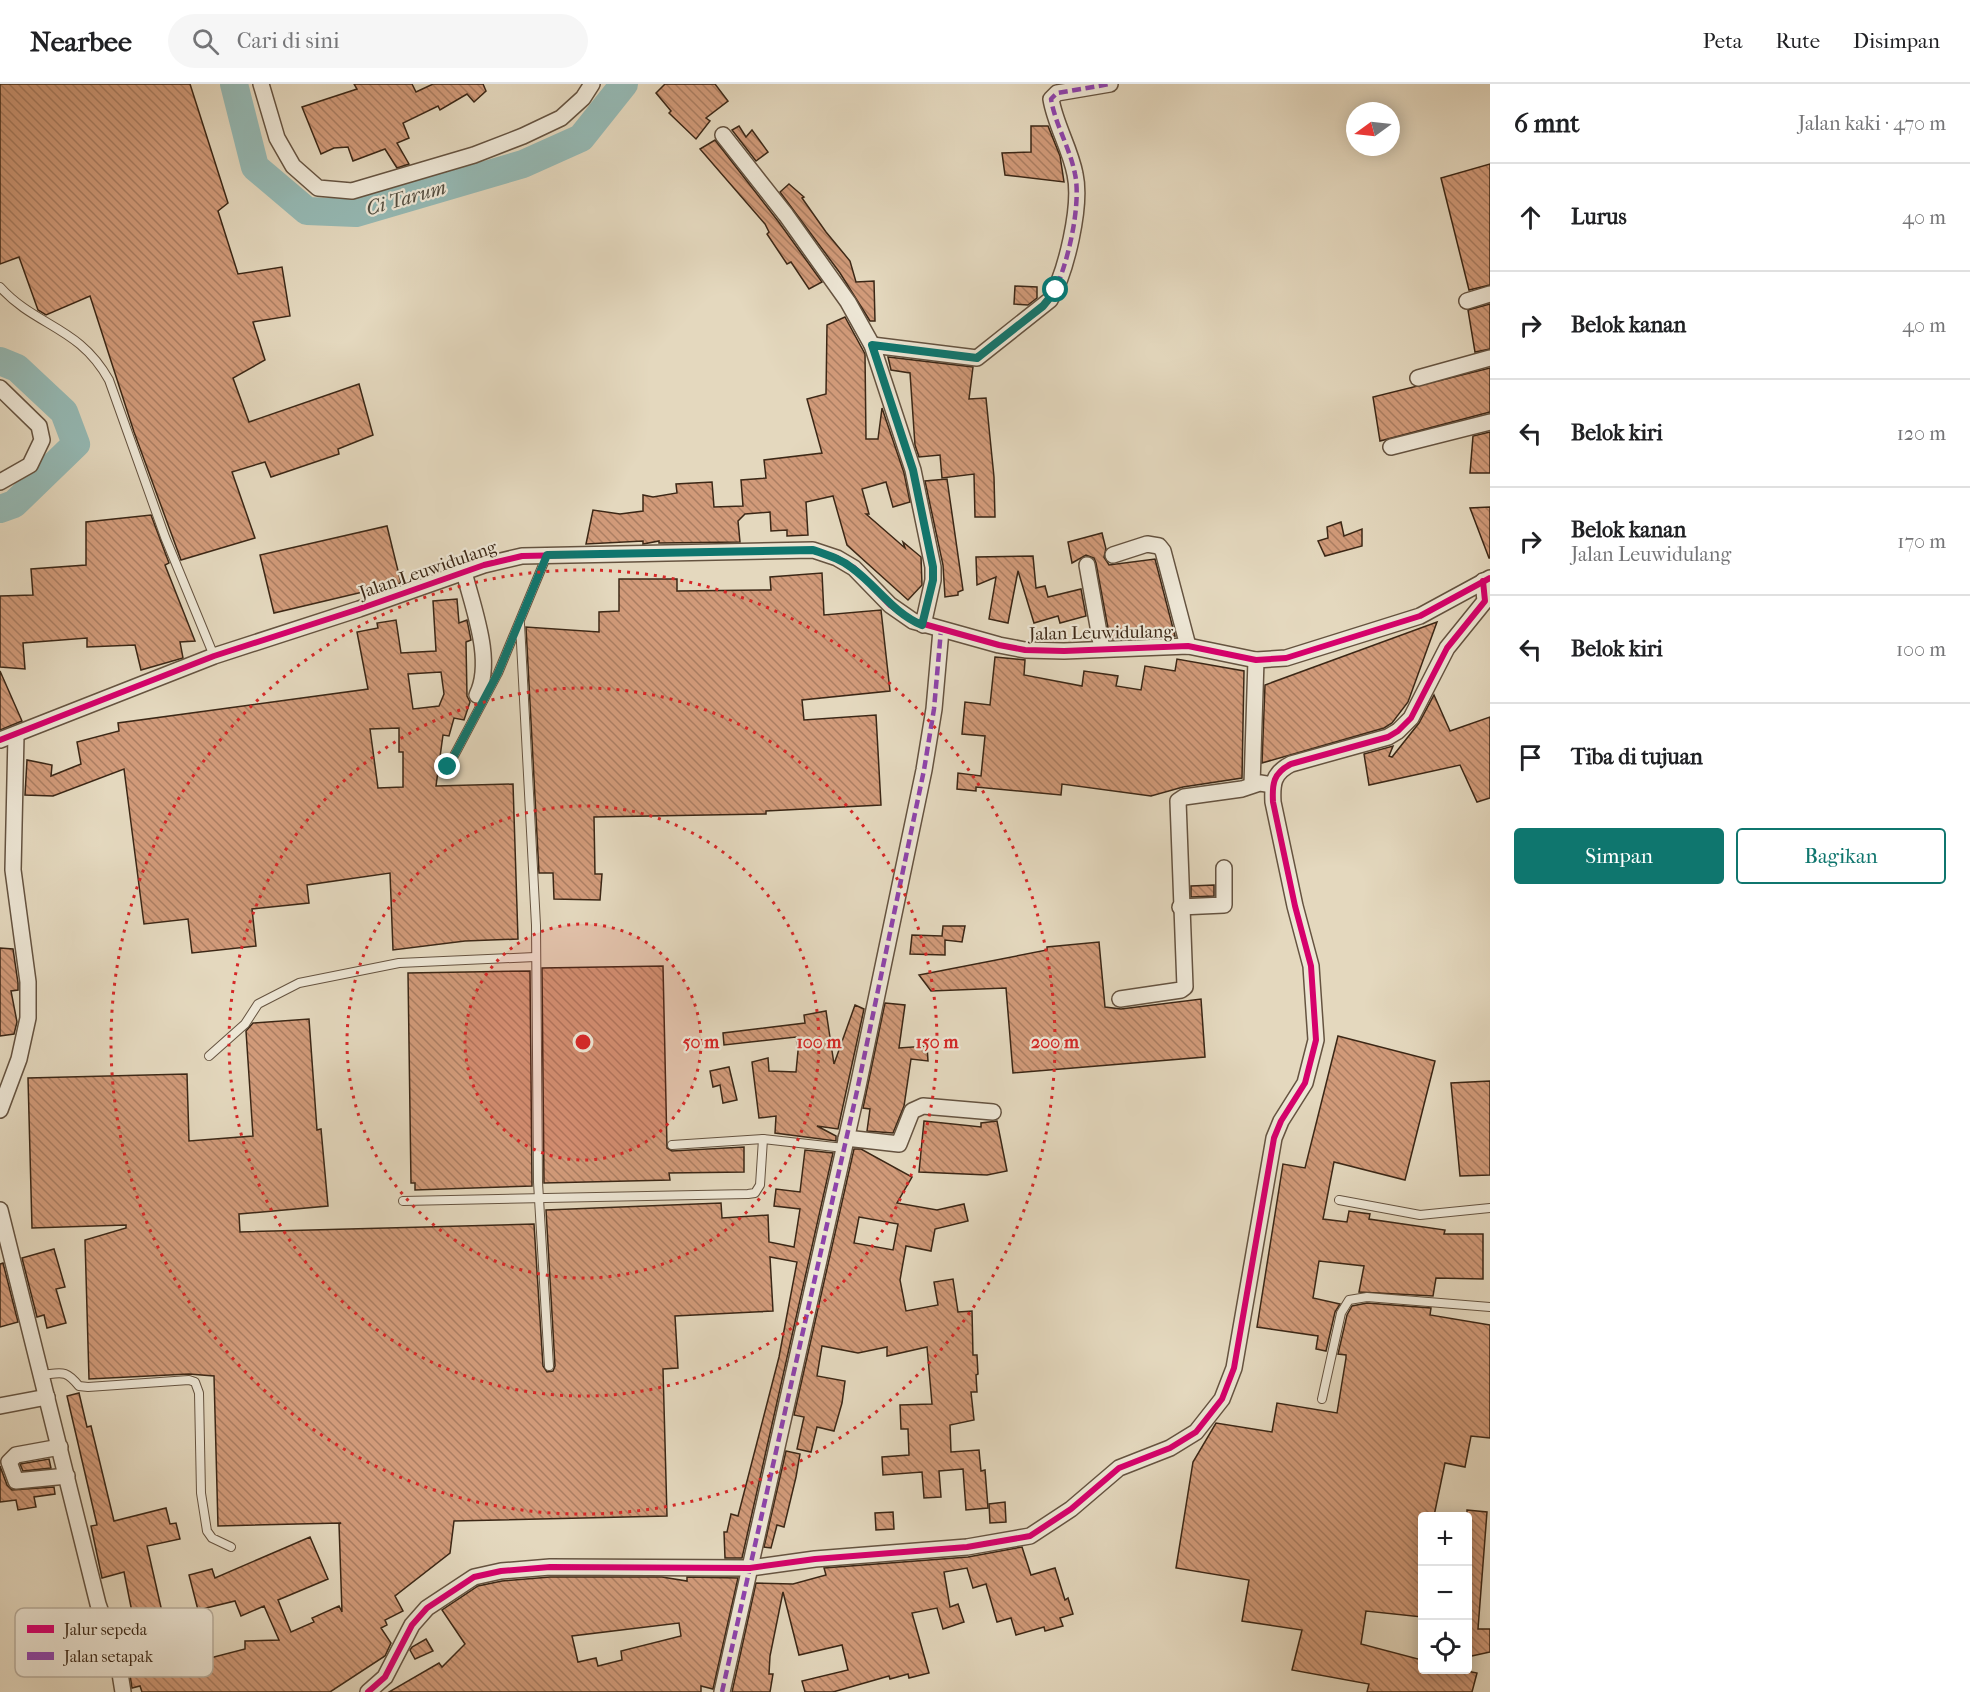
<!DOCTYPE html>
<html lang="id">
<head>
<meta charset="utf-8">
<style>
  body { margin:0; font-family:"IM FELL French Canon",serif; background:#f6f6f6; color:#202124 }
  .controls { position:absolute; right:18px; bottom:18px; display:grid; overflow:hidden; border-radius:6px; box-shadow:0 3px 15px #0003 }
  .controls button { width:54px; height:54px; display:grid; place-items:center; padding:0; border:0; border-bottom:2px solid #e0e0e0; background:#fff; color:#202124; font:30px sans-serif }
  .compass { position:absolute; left:1346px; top:18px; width:54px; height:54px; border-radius:50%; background:#fff; box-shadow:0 3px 15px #0003; rotate:255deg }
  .stop { position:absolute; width:18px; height:18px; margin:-14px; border:4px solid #0f766e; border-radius:50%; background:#fff }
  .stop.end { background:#0f766e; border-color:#fff; box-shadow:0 2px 6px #0008 }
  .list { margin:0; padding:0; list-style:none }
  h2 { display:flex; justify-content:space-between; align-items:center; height:78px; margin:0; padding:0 24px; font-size:26px }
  h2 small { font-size:20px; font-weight:400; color:#757577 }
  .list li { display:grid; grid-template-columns:39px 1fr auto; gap:18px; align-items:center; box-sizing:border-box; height:108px; padding:0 24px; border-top:2px solid #e0e0e0 }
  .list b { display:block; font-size:22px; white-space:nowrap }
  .list p { margin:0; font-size:20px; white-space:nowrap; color:#757577 }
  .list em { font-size:20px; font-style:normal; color:#757577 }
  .actions { display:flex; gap:12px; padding:18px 24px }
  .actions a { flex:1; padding:14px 0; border:2px solid #0f766e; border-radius:6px; text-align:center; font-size:21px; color:#0f766e }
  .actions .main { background:#0f766e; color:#fff }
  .icon { flex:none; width:33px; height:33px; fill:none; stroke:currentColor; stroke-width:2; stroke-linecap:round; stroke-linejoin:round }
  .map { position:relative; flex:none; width:1490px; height:1608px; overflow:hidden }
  header { display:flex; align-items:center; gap:36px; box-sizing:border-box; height:84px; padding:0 30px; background:#fff; border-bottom:2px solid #e0e0e0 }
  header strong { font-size:28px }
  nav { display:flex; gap:33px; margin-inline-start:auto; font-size:21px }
  .search { width:420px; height:54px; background:#f6f6f6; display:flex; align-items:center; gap:15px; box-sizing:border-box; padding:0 21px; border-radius:33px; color:#757577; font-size:22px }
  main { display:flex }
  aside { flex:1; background:#fff }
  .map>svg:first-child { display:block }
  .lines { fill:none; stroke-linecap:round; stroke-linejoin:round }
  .river { stroke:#95b9b4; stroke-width:28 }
  .building { fill:url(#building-back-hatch); stroke:#3b2716; stroke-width:1.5; fill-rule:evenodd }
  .lane-casing { stroke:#655340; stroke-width:10 }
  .street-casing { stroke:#655340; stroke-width:18 }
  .lane { stroke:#ede6d5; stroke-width:8 }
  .street { stroke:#ede6d5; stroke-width:15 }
  .quiet { stroke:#8e44ad; stroke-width:4.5; stroke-dasharray:9 4.5; stroke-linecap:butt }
  .cycleway-casing { stroke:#ede6d5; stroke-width:10 }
  .cycleway { stroke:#d6006c; stroke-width:6 }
  .route { stroke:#0f766e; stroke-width:8 }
  .ring { fill:none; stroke:#d62828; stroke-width:3; stroke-dasharray:3 6 }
  .labels { text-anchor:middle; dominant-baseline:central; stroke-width:4.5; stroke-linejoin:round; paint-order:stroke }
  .street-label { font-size:18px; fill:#3b2716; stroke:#ede6d5 }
  .water-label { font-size:20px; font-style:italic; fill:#524c3e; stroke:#ede6d5 }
  .key { fill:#ede6d5; stroke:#b8ad9c; stroke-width:1.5 }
  .key-label { font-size:16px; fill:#3b2716 }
  .centre { fill:#d62828; stroke:#ede6d5; stroke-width:3 }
  .ring-label { font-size:18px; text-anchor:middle; font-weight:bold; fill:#d62828; stroke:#ede6d5; stroke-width:4.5; stroke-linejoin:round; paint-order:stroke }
</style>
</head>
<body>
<header>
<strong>Nearbee</strong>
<div class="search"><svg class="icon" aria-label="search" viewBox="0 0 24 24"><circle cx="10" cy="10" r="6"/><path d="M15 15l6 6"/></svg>Cari di sini</div>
<nav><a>Peta</a><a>Rute</a><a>Disimpan</a></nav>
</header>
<main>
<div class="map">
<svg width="1490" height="1608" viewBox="0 0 1490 1608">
  <defs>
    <pattern id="building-back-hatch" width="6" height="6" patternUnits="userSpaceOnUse" patternTransform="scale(1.5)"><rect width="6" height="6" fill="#d19a79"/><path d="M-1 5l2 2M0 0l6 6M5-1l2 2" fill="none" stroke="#ab7e62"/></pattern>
  </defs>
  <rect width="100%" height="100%" fill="#e4d8be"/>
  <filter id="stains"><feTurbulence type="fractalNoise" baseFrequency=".00333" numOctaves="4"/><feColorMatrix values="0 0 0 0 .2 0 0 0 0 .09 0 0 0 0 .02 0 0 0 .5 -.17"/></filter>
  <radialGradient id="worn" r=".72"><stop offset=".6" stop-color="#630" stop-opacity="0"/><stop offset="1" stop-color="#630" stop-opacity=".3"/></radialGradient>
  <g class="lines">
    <g class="river">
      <polyline points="234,0 255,83 307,127 356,129 523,80 581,54 624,0"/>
      <polyline points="0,277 17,284 64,328 76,360 14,420 0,425"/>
    </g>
  </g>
  <g class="building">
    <polygon points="0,0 190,0 228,119 218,127 238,190 282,183 290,232 253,238 265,276 233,294 249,338 359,300 373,351 338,365 339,370 271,393 265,378 232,388 255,454 181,476 134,348 90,212 46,231 38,226 19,173 0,180"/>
    <polygon points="354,0 412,0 416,8 433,0 483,0 486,7 474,18 467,10 440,26 438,22 403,39 409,54 397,59 409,80 397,84 385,65 353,77 348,63 334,64 321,70 302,23 357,5"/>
    <polygon points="665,0 715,0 728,17 706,34 710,37 696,55 669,29 671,27 656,9"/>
    <polygon points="739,42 746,53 752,46 768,68 756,77 732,46"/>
    <polygon points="1031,42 1048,42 1060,72 1064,98 1005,91 1002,69 1031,68"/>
    <polygon points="715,56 778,137 822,198 809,205 791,178 787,180 767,150 769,148 765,140 700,65"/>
    <polygon points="1490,80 1490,201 1469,206 1441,94"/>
    <polygon points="789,100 804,113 802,114 826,148 850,177 856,198 874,197 875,237 870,237 840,189 780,108"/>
    <polygon points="1015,202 1037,203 1037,214 1028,221 1014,220"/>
    <polygon points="1490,220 1490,265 1475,268 1468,226"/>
    <polygon points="845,233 865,270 866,355 878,355 882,324 904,389 910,418 893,423 886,398 862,405 869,430 866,430 905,464 903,458 921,473 922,501 908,516 847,461 833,412 806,418 808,451 787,452 787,446 771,447 770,428 745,430 738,437 740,458 659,459 659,457 643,460 643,457 586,460 593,426 620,430 643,427 643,411 653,413 677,409 676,400 712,398 714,423 743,422 741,396 766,394 764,376 822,369 807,315 826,310 827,241"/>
    <polygon points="888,273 973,283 969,315 986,314 994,393 995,433 975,433 974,390 942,394 940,371 919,373 915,361 910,289 891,286"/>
    <polygon points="1490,284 1490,328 1380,357 1373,313"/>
    <polygon points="1490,348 1490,389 1470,389 1473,352"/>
    <polygon points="947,395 963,506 958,508 958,511 945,513 943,481 925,397"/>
    <polygon points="1490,423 1490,474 1489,474 1470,424"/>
    <polygon points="151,431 169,479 165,481 195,557 180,558 183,574 141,586 135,561 87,563 87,554 23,559 25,585 0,583 0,512 33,511 31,485 86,481 86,438"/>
    <polygon points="1341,438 1344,452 1362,445 1362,462 1325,472 1318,457 1328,454 1327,443"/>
    <polygon points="387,442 401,499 274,529 260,471"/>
    <polygon points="1102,449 1106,465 1104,473 1109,481 1155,475 1175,552 1110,555 1096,479 1094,474 1086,471 1072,479 1068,458"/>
    <polygon points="1033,472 1036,504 1045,502 1048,513 1081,505 1086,532 1060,539 1058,532 1034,539 1018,487 1008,539 989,535 996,493 977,501 976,473"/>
    <polygon points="822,489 824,531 881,526 890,607 802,616 804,636 876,631 881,721 766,727 766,730 594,733 595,790 602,790 600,816 554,815 553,789 539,789 526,543 599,548 599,528 619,527 619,495 677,495 677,507 771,506 770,493"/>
    <path d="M457 515 459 539 467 536 471 556 466 558 467 612 470 618 464 636 454 634 449 652 443 651 436 702 513 700 518 855 465 857 393 866 390 789 307 801 309 819 252 825 256 862 192 869 188 835 144 840 124 685 53 712 25 711 27 676 52 681 51 692 81 680 77 658 119 647 118 639 368 605 357 548 378 544 377 539 396 536 401 569 436 567 433 517ZM441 588 444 610 439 622 413 625 408 590ZM399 644V668H403V703L378 704 370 645Z"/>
    <polygon points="1437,538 1408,618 1392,639 1384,644 1262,679 1265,601"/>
    <polygon points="995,573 1025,576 1024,591 1082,602 1084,587 1118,592 1116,602 1141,606 1145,582 1175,587 1177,575 1244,587 1242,694 1183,703 1151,712 1062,700 1061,711 976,703 976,707 957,705 958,689 981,692 985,652 962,650 965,618 990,621"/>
    <polygon points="0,587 22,637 0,646"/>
    <polygon points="1434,611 1450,647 1490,633 1490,714 1477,718 1460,681 1369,701 1364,670 1393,662 1389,672 1392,673 1419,639"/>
    <polygon points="1214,801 1214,812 1191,813 1191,802"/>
    <polygon points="943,842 965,842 962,858 945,856 945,871 910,870 912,851 942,852"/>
    <polygon points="1099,858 1105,923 1121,925 1201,915 1205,973 1013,989 1006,904 931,907 919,891 1047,866 1047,863"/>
    <polygon points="0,864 13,865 18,899 18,906 11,907 17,938 14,950 0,952"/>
    <polygon points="663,882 667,1064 672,1067 744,1063 744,1088 669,1089 670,1096 544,1099 542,884"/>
    <polygon points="530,887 532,1102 415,1106 415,1099 411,1099 408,889"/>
    <polygon points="885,919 905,921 899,964 927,962 928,977 911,975 904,1022 893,1049 867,1047 870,1025 863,1024"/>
    <polygon points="855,921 864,925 838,1045 817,1042 836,1052 836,1057 775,1049 776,1032 759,1034 752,978 768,974 769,987 796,988 798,967 796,953 724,961 723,949 805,939 804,931 826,927 834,980"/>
    <polygon points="309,935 317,1046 321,1045 328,1122 239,1130 240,1148 534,1140 543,1282 547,1288 553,1287 555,1282 546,1126 721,1119 722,1134 768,1131 769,1158 794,1163 800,1125 774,1122 776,1105 800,1108 805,1066 833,1069 742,1474 725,1474 724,1448 727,1448 731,1430 738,1432 779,1273 797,1178 770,1173 773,1227 675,1232 678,1284 663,1285 667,1432 454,1437 450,1469 395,1512 403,1527 385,1536 387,1541 381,1544 391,1559 385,1572 330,1608 142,1608 140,1602 132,1604 129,1584 185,1571 187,1580 245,1565 245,1557 279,1556 264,1522 241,1532 235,1517 198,1526 189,1491 212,1485 215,1494 310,1453 328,1495 278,1516 291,1548 314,1538 312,1534 339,1522 342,1528 339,1440 341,1439 218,1442 214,1292 189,1290 89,1295 85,1156 126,1144 126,1141 32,1144 28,994 187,990 189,1057 253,1052 246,947 253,939"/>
    <polygon points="1338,952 1435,977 1405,1096 1334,1078 1323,1135 1347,1138 1349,1127 1370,1130 1369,1135 1445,1146 1444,1150 1483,1150 1483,1195 1436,1194 1433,1212 1359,1208 1364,1182 1319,1177 1313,1214 1340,1220 1335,1228 1326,1267 1316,1265 1318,1252 1257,1243 1283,1080 1305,1084"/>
    <polygon points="729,983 737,1016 723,1019 720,1001 713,1003 710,987"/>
    <polygon points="1490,997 1490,1091 1460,1092 1451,999"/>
    <polygon points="924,1037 981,1043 981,1039 997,1037 1007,1087 987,1091 919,1088"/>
    <path d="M854 1065H861L912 1093 897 1119 937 1126 964 1120 968 1137 935 1145 931 1167 906 1162 900 1196 906 1227 938 1221 934 1198 953 1195 958 1228 972 1227 973 1271H977L978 1290 976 1291 977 1308H971L974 1336 950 1341 951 1368 979 1366 981 1387 985 1386 988 1424 966 1426 963 1385 939 1387 941 1413 924 1414 922 1388 883 1391 882 1373 909 1371 908 1345H901L900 1321 932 1320 927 1263 887 1272V1263L858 1269 822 1262 817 1292 845 1297 842 1319 834 1347 817 1343 811 1368 797 1365 804 1333 794 1331ZM859 1133 898 1140 893 1166 854 1159Z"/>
    <polygon points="54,1165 65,1203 56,1205 66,1239 47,1244 44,1231 37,1233 22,1174"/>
    <polygon points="3,1179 18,1238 0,1243 0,1180"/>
    <polygon points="1367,1219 1431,1224 1430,1231 1490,1241 1490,1354 1471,1352 1465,1383 1445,1379 1434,1432 1422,1432 1422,1533 1366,1527 1361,1560 1422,1576 1422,1586 1462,1586 1477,1589 1472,1608 1367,1608 1369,1600 1292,1586 1302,1546 1242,1537 1249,1496 1176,1484 1193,1378 1216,1339 1272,1348 1277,1319 1337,1329 1346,1274 1346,1271 1338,1270 1347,1231 1352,1222"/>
    <polygon points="79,1309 87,1343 91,1342 114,1437 166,1424 170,1440 176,1439 180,1455 147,1462 165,1541 180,1537 183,1551 135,1563 131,1549 136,1548 124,1488 102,1494 91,1442 97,1441 67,1312"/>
    <polygon points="786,1367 800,1370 796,1393 784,1443 777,1441 771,1464 764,1463"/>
    <polygon points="49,1375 51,1384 23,1387 20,1380"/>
    <polygon points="0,1382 7,1401 12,1406 54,1403 55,1410 34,1413 36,1423 18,1426 16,1416 0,1418"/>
    <polygon points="1005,1418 1006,1438 990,1439 989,1420"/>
    <polygon points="1467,1426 1487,1428 1478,1545 1490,1545 1490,1568 1467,1573"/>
    <polygon points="893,1428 894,1445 876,1446 875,1429"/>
    <polygon points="1022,1463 1031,1491 1055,1484 1065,1516 1068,1514 1073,1530 1060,1534 1063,1542 1045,1547 1044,1543 1016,1551 1011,1534 997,1538 986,1500 973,1504 967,1484 944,1488 950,1523 958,1520 964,1538 943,1545 937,1524 912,1529 929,1589 909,1594 908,1590 890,1595 889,1592 833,1608 805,1608 802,1597 848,1586 842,1561 799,1571 783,1508 770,1572 769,1590 773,1590 770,1608 732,1608 756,1499 793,1500 826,1491 824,1484 968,1473"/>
    <path d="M550 1493H662L687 1497V1493L738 1494 713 1605 701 1602V1608H389L439 1579 442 1583 465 1560 442 1526 478 1502 502 1497ZM679 1539 681 1552 621 1567 622 1576 598 1582 596 1574 578 1578 572 1552Z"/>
    <polygon points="426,1555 433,1567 415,1575 410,1566 412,1563"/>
  </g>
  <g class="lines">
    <g class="lane-casing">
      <g id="lane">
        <path d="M0 203C36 243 79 242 109 296L165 453 214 572"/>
        <polyline points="520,540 536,841 538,1098 549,1282"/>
        <polyline points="448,683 498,589 547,471"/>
        <polyline points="209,972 245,940 258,920 299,899 399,879 535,873"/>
        <polyline points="672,1061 763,1055 844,1064"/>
        <polyline points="1339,1116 1420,1131 1490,1124"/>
        <polyline points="403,1117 748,1110 755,1109 760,1101 763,1055"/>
        <path d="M41 1291C62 1289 65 1285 79 1302L88 1303 189 1296 195 1298 199 1309 201 1409 207 1447 212 1454 231 1463"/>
        <polyline points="1322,1315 1341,1229 1349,1216 1367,1213 1490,1223"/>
      </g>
    </g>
    <g class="street-casing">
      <g id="street">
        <polyline points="261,0 277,54 293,82 318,104 352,107 474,71 523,52 561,34 583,14 592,0"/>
        <polyline points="723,51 786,131 848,218 872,261 913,386 933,483 933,496 923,541"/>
        <polyline points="1467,217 1490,210"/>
        <path d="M872 261 977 274 1050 216C1066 189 1082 122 1075 90 1070 64 1055 40 1051 15L1057 9 1110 0"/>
        <polyline points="1418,294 1490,274"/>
        <polyline points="0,304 39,342 42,356 30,381 0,398"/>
        <polyline points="1391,363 1490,338"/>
        <polyline points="1113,471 1147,460 1159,462 1163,467 1188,562"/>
        <polyline points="1087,481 1102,565"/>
        <path d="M464 488C473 524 494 577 477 611"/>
        <polyline points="0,656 214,572 359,525 484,481 522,472 813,466 837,474 854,484 890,521 913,537 999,561 1025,566 1064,567 1188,562 1256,576 1286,574 1420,532 1490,494"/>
        <polyline points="1252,701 1256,576"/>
        <polyline points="1180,823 1224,821 1224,784"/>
        <polyline points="1120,915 1181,906 1185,903 1178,717 1184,713 1242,705 1260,699 1273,701"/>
        <polyline points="0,1026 19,975 28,934 28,898 13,786 16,651"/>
        <polyline points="846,1054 899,1060 912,1027 923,1022 993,1028"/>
        <polyline points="0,1126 98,1520 118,1577 123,1608"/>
        <polyline points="0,1322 47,1313"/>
        <polyline points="60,1363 16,1371 9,1378 16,1397 67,1392"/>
        <polyline points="118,1577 203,1556"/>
        <path d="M368 1608 385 1593 412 1541 427 1524 474 1493 501 1487 550 1483 750 1484 815 1475 967 1463 1030 1452 1071 1425 1119 1384 1170 1364 1196 1348 1222 1315 1234 1284 1274 1054 1281 1037 1305 999 1316 956 1311 882 1295 822 1273 718C1272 700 1273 689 1291 680L1388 653 1398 647 1411 634 1447 564 1485 517 1483 497"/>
        <polyline points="722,1608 857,1007 924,686 934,625 941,546"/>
      </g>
    </g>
    <use href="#lane" class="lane"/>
    <use href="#street" class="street"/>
    <g class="quiet">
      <path d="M872 261 977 274 1050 216C1066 189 1082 122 1075 90 1070 64 1055 40 1051 15L1057 9 1110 0"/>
      <polyline points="722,1608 857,1007 924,686 934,625 941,546"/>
    </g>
    <g class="cycleway-casing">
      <g id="cycleway">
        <polyline points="0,656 214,572 359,525 484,481 522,472 813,466 837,474 854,484 890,521 913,537 999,561 1025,566 1064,567 1188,562 1256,576 1286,574 1420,532 1490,494"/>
        <path d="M368 1608 385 1593 412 1541 427 1524 474 1493 501 1487 550 1483 750 1484 815 1475 967 1463 1030 1452 1071 1425 1119 1384 1170 1364 1196 1348 1222 1315 1234 1284 1274 1054 1281 1037 1305 999 1316 956 1311 882 1295 822 1273 718C1272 700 1273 689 1291 680L1388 653 1398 647 1411 634 1447 564 1485 517 1483 497"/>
      </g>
    </g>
    <use href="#cycleway" class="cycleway"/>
  </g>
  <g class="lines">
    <path class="route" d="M448 683 498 589 547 471 813 466C827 471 841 475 852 484 877 502 893 529 922 541L933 496V483L913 386 872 261 977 274 1043 222 1056 206"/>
  </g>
  <circle cx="583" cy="958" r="118" fill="#d62828" fill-opacity=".12"/>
  <g class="ring">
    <circle cx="583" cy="958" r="118"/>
    <circle cx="583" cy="958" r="236"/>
    <circle cx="583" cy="958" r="354"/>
    <circle cx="583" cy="958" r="472"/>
  </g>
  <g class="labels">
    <g class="street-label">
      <text transform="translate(428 486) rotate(-19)">Jalan Leuwidulang</text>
      <text transform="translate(1101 549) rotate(-1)">Jalan Leuwidulang</text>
    </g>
    <g class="water-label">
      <text transform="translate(406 114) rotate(-16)">Ci Tarum</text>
    </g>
  </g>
  <rect x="15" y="1524" width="198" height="69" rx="9" class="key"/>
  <rect x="27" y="1541" width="27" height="8" fill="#d6006c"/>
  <rect x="27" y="1568" width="27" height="8" fill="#8e44ad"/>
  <g class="key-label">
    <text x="64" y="1551">Jalur sepeda</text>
    <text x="64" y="1578">Jalan setapak</text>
  </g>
  <circle cx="583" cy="958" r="9" class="centre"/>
  <g class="ring-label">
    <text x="701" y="964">50 m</text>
    <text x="819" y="964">100 m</text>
    <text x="937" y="964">150 m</text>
    <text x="1055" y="964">200 m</text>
  </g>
  <rect width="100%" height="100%" filter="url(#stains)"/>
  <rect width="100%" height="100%" fill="url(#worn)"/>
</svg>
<div class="controls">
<button>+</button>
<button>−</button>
<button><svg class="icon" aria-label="locate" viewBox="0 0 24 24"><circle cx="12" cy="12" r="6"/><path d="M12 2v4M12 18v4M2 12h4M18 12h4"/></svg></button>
</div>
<svg class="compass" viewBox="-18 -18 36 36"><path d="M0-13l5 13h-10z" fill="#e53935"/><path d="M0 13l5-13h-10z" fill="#757577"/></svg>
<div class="stop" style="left:1056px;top:206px"></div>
<div class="stop end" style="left:448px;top:683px"></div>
</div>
<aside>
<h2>6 mnt<small>Jalan kaki · 470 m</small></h2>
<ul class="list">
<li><svg class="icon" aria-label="ahead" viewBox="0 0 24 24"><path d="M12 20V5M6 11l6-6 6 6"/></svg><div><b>Lurus</b></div><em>40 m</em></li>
<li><svg class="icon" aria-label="right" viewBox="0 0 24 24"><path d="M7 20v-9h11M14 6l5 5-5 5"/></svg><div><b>Belok kanan</b></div><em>40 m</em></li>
<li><svg class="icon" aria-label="left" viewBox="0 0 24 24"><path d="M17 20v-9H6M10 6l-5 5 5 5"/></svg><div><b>Belok kiri</b></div><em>120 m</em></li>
<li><svg class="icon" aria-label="right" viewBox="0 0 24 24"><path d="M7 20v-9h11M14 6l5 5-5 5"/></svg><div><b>Belok kanan</b><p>Jalan Leuwidulang</p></div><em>170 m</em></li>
<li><svg class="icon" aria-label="left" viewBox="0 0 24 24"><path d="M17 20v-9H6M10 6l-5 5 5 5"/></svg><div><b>Belok kiri</b></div><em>100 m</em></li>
<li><svg class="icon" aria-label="arrive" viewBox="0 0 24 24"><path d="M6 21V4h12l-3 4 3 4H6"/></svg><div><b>Tiba di tujuan</b></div></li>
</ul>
<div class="actions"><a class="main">Simpan</a><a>Bagikan</a></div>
</aside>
</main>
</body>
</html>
